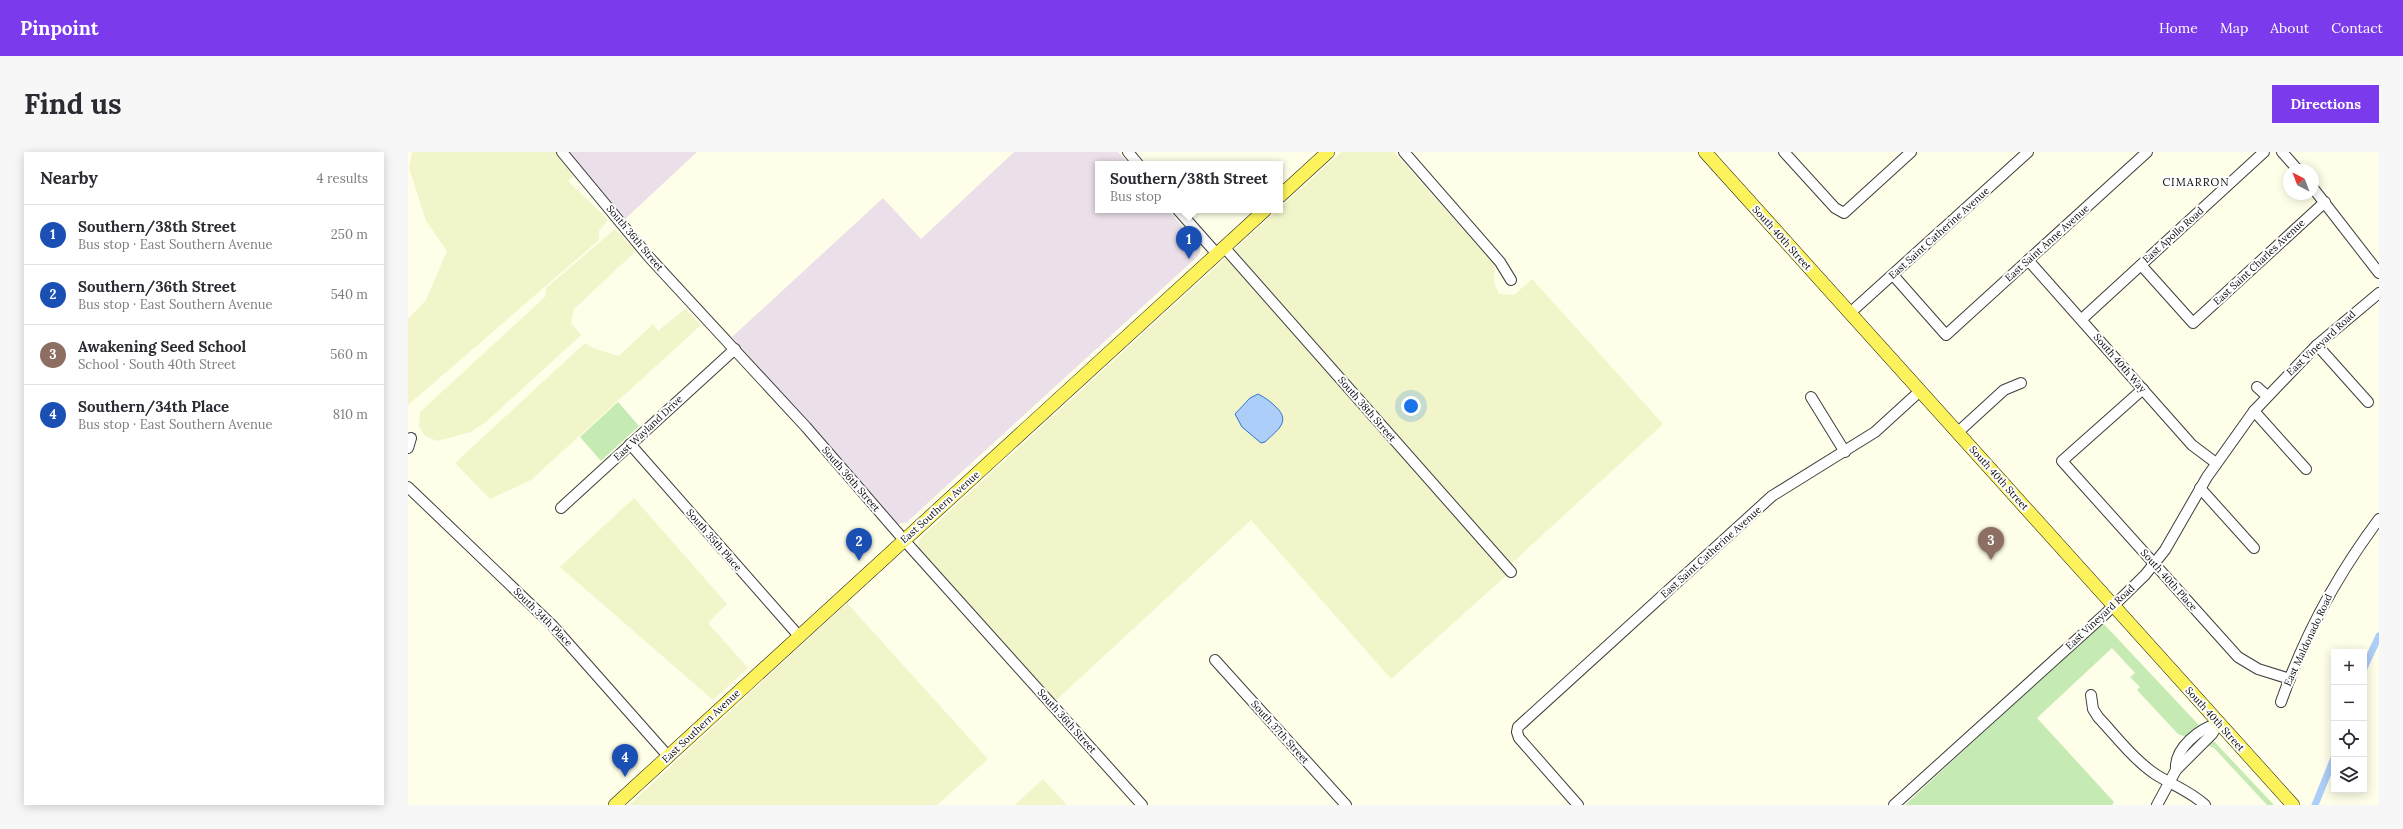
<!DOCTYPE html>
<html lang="en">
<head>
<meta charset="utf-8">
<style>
  body { margin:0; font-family:Lora,serif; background:#f7f7f7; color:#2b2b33 }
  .controls { position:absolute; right:12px; bottom:12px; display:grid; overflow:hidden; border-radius:0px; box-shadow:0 2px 10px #0003 }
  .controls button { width:36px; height:36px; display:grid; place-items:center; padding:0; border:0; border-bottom:1px solid #e1e1e2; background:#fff; color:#2b2b33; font:20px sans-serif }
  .compass { position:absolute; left:1875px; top:12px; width:36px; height:36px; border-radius:50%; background:#fff; box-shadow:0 2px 10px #0003; rotate:318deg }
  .you { position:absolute; left:1003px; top:254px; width:14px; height:14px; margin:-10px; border:3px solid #fff; border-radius:50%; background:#1a73e8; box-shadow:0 0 0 6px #1a73e833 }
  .badge { display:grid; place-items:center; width:26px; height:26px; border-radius:50%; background:#7c3aed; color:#fff; font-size:13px; font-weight:700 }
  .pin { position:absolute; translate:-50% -33px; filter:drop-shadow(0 1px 2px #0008) }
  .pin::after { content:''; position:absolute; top:21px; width:14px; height:12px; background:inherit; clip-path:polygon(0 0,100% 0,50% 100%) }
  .popup { position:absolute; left:687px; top:9px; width:188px; height:52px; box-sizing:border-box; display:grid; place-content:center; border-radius:0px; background:#fff; filter:drop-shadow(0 1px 3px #0005); font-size:13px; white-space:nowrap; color:#7c7c81 }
  .popup b { font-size:15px; color:#2b2b33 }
  .popup::after { content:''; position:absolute; left:50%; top:100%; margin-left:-8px; border:8px solid transparent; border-top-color:#fff }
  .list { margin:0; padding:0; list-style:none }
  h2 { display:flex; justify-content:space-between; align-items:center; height:52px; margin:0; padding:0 16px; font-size:17px }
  h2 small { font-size:13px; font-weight:400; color:#7c7c81 }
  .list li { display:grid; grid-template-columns:26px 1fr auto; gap:12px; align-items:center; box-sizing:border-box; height:60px; padding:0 16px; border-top:1px solid #e1e1e2 }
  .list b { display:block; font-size:15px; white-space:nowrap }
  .list p { margin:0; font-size:13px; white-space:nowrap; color:#7c7c81 }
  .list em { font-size:13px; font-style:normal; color:#7c7c81 }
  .icon { flex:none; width:22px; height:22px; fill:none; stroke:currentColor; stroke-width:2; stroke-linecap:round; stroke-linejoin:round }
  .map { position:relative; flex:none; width:1971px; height:653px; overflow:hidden; border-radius:0px }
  header { display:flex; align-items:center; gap:24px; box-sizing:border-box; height:56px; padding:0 20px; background:#7c3aed; color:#fff }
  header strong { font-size:19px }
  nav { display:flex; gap:22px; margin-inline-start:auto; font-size:14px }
  .intro { display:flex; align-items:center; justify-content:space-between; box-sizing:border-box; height:96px; padding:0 24px }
  h1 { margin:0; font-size:28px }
  .button { padding:10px 18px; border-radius:0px; background:#7c3aed; color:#fff; font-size:14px; font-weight:700 }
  main { display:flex; gap:24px; padding:0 24px }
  aside { flex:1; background:#fff; border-radius:0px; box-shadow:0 2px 10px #0003 }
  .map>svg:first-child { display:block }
  .industrial { fill:#ebdfea }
  .farmland { fill:#f1f5c9 }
  .green { fill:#c5eab3 }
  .water { fill:#adcef8; stroke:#3274d0 }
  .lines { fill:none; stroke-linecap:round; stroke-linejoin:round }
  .canal { stroke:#adcef8; stroke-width:7 }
  .minor-casing { stroke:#3e3e3e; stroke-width:12 }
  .major-casing { stroke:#1c1c1c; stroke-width:14 }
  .minor { stroke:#fff; stroke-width:10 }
  .major { stroke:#fcf35c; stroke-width:13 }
  .labels { text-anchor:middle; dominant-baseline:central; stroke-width:4; stroke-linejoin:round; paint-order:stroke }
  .street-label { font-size:10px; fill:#0b0b0b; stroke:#fff }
  .neighbourhood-label { font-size:11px; letter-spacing:1px; fill:#0b0b0b; stroke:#fff }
</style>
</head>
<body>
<header>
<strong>Pinpoint</strong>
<nav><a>Home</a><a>Map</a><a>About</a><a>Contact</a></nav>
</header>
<div class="intro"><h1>Find us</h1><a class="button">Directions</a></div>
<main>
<aside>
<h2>Nearby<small>4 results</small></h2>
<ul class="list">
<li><span class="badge" style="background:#1a4fb4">1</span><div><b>Southern/38th Street</b><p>Bus stop · East Southern Avenue</p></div><em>250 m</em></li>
<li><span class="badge" style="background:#1a4fb4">2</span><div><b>Southern/36th Street</b><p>Bus stop · East Southern Avenue</p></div><em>540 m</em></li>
<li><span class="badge" style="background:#8d6e63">3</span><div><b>Awakening Seed School</b><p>School · South 40th Street</p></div><em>560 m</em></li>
<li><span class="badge" style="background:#1a4fb4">4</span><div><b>Southern/34th Place</b><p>Bus stop · East Southern Avenue</p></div><em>810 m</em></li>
</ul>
</aside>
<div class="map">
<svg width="1971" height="653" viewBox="0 0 1971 653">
  <rect width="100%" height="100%" fill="#ffffe9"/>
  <g class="industrial">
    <polygon points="158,0 289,0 217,67"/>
    <polygon points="606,0 710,0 721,12 690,12 690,58 760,58 792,95 792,100 790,104 499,370 490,372 324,185 475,46 513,87"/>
  </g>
  <g class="farmland">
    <polygon points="4,0 149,0 168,22 160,29 200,68 191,79 191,88 0,253 0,167 18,148 39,99 18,69 1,16"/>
    <polygon points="933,0 986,0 1087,113 1086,131 1091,142 1106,143 1124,127 1255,272 1103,412 963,258 957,263 1100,422 983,527 843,368 645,551 511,399 509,395 512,386"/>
    <polygon points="207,77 228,99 166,157 163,171 173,183 79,269 63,280 29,289 17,284 11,274 12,260 137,145 138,136"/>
    <polygon points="277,157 293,173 123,328 82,347 47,311 177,191 185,196 211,204 245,172 250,179"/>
    <polygon points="226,346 319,452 300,471 340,516 305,548 152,415"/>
    <polygon points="439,451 580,607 529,653 221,653"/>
    <polygon points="635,627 659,653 607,653"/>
  </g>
  <g class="green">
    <polygon points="210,250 231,274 193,309 172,285"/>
    <polygon points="1694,470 1866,653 1859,653 1806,596 1770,582 1729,538 1732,535 1722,525 1727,521 1704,496 1629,566 1706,650 1704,653 1497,653"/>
  </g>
  <path class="water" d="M850 242C858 246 863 250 868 255 884 270 868 279 857 290L853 291 834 275 827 262 842 246Z"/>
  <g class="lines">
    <g class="canal">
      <polyline points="1956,516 1971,484"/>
      <polyline points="1907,653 1926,606"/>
    </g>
    <g class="minor-casing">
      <g id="minor">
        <polyline points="154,0 241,105 398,275 496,388 734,653"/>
        <polyline points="720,0 730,12"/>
        <polyline points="996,0 1092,110 1103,128"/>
        <polyline points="1376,0 1427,56 1436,61 1503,0"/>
        <polyline points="1874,0 1890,18"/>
        <polyline points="1905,36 1971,121"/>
        <polyline points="770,58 809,102"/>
        <polyline points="816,95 1103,420"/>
        <polyline points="1620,108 1784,293 1808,311"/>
        <polyline points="1733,113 1785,171 1917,50"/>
        <polyline points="1485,123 1538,183 1739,0"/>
        <polyline points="1442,161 1620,0"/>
        <polyline points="1674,167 1856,0"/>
        <polyline points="1909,193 1960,250"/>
        <polyline points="1849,235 1859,244"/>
        <polyline points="1735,237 1654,309 1830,505 1850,517 1882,527"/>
        <polyline points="1403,245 1437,300"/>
        <polyline points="1846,259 1898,317"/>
        <polyline points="1549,281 1596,238 1613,231"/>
        <polyline points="222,292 391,484"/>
        <polyline points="0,296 3,286"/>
        <polyline points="0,335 144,473 260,604"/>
        <polyline points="1792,336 1846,396"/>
        <polyline points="153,356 327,197"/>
        <polyline points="807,508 938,653"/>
        <path d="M1683 543 1685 557 1690 565C1708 584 1725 607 1747 622 1764 633 1782 639 1797 653"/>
        <path d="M1873 550C1896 484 1929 423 1971 367"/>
        <path d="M1768 618C1766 596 1792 576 1811 571"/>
        <polyline points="1170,653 1111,586 1109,580 1110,575 1364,344 1467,280 1512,239"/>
        <polyline points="1486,653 1695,464 1737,423 1757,398 1799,325 1846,259 1909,193 1971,141"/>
        <polyline points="1749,653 1768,618 1804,582 1811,571"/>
      </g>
    </g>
    <g class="major-casing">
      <g id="major">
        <polyline points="1297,0 1885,653"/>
        <polyline points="872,44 920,0"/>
        <polyline points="207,653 857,58"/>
      </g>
    </g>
    <use href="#minor" class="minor"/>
    <use href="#major" class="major"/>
  </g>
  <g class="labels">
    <g class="street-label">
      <text transform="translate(1531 81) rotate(-42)">East Saint Catherine Avenue</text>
      <text transform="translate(1765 83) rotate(-42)">East Apollo Road</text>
      <text transform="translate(227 86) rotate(50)">South 36th Street</text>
      <text transform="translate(1374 86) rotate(48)">South 40th Street</text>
      <text transform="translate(1639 91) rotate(-42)">East Saint Anne Avenue</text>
      <text transform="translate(1851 110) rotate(-43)">East Saint Charles Avenue</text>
      <text transform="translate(1913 191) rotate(-43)">East Vineyard Road</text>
      <text transform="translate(1712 211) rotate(49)">South 40th Way</text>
      <text transform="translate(959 257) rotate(49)">South 38th Street</text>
      <text transform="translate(240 276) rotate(-43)">East Wayland Drive</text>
      <text transform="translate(1591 326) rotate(48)">South 40th Street</text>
      <text transform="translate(443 327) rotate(49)">South 36th Street</text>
      <text transform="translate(532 355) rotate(-42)">East Southern Avenue</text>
      <text transform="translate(306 388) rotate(49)">South 35th Place</text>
      <text transform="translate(1303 400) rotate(-42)">East Saint Catherine Avenue</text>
      <text transform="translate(1761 428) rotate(48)">South 40th Place</text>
      <text transform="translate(135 465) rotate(45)">South 34th Place</text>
      <text transform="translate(1692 465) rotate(-43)">East Vineyard Road</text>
      <text transform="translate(1900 488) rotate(-65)">East Maldonado Road</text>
      <text transform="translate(1807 567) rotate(48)">South 40th Street</text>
      <text transform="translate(659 569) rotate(48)">South 36th Street</text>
      <text transform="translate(293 574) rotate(-43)">East Southern Avenue</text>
      <text transform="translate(872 580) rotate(48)">South 37th Street</text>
    </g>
    <g class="neighbourhood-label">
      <text x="1788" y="30">CIMARRON</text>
    </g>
  </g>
</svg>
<div class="controls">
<button>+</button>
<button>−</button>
<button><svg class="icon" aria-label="locate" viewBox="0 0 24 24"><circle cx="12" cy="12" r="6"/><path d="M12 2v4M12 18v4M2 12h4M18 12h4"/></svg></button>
<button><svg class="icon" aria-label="layers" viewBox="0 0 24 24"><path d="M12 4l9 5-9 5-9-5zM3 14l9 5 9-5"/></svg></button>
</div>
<svg class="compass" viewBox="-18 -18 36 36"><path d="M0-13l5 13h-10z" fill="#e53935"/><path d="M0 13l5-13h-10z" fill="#7c7c81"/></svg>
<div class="you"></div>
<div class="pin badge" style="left:781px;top:107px;background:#1a4fb4">1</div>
<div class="popup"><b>Southern/38th Street</b>Bus stop</div>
<div class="pin badge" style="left:451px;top:409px;background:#1a4fb4">2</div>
<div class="pin badge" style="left:1583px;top:408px;background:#8d6e63">3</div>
<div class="pin badge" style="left:217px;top:625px;background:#1a4fb4">4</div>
</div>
</main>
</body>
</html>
